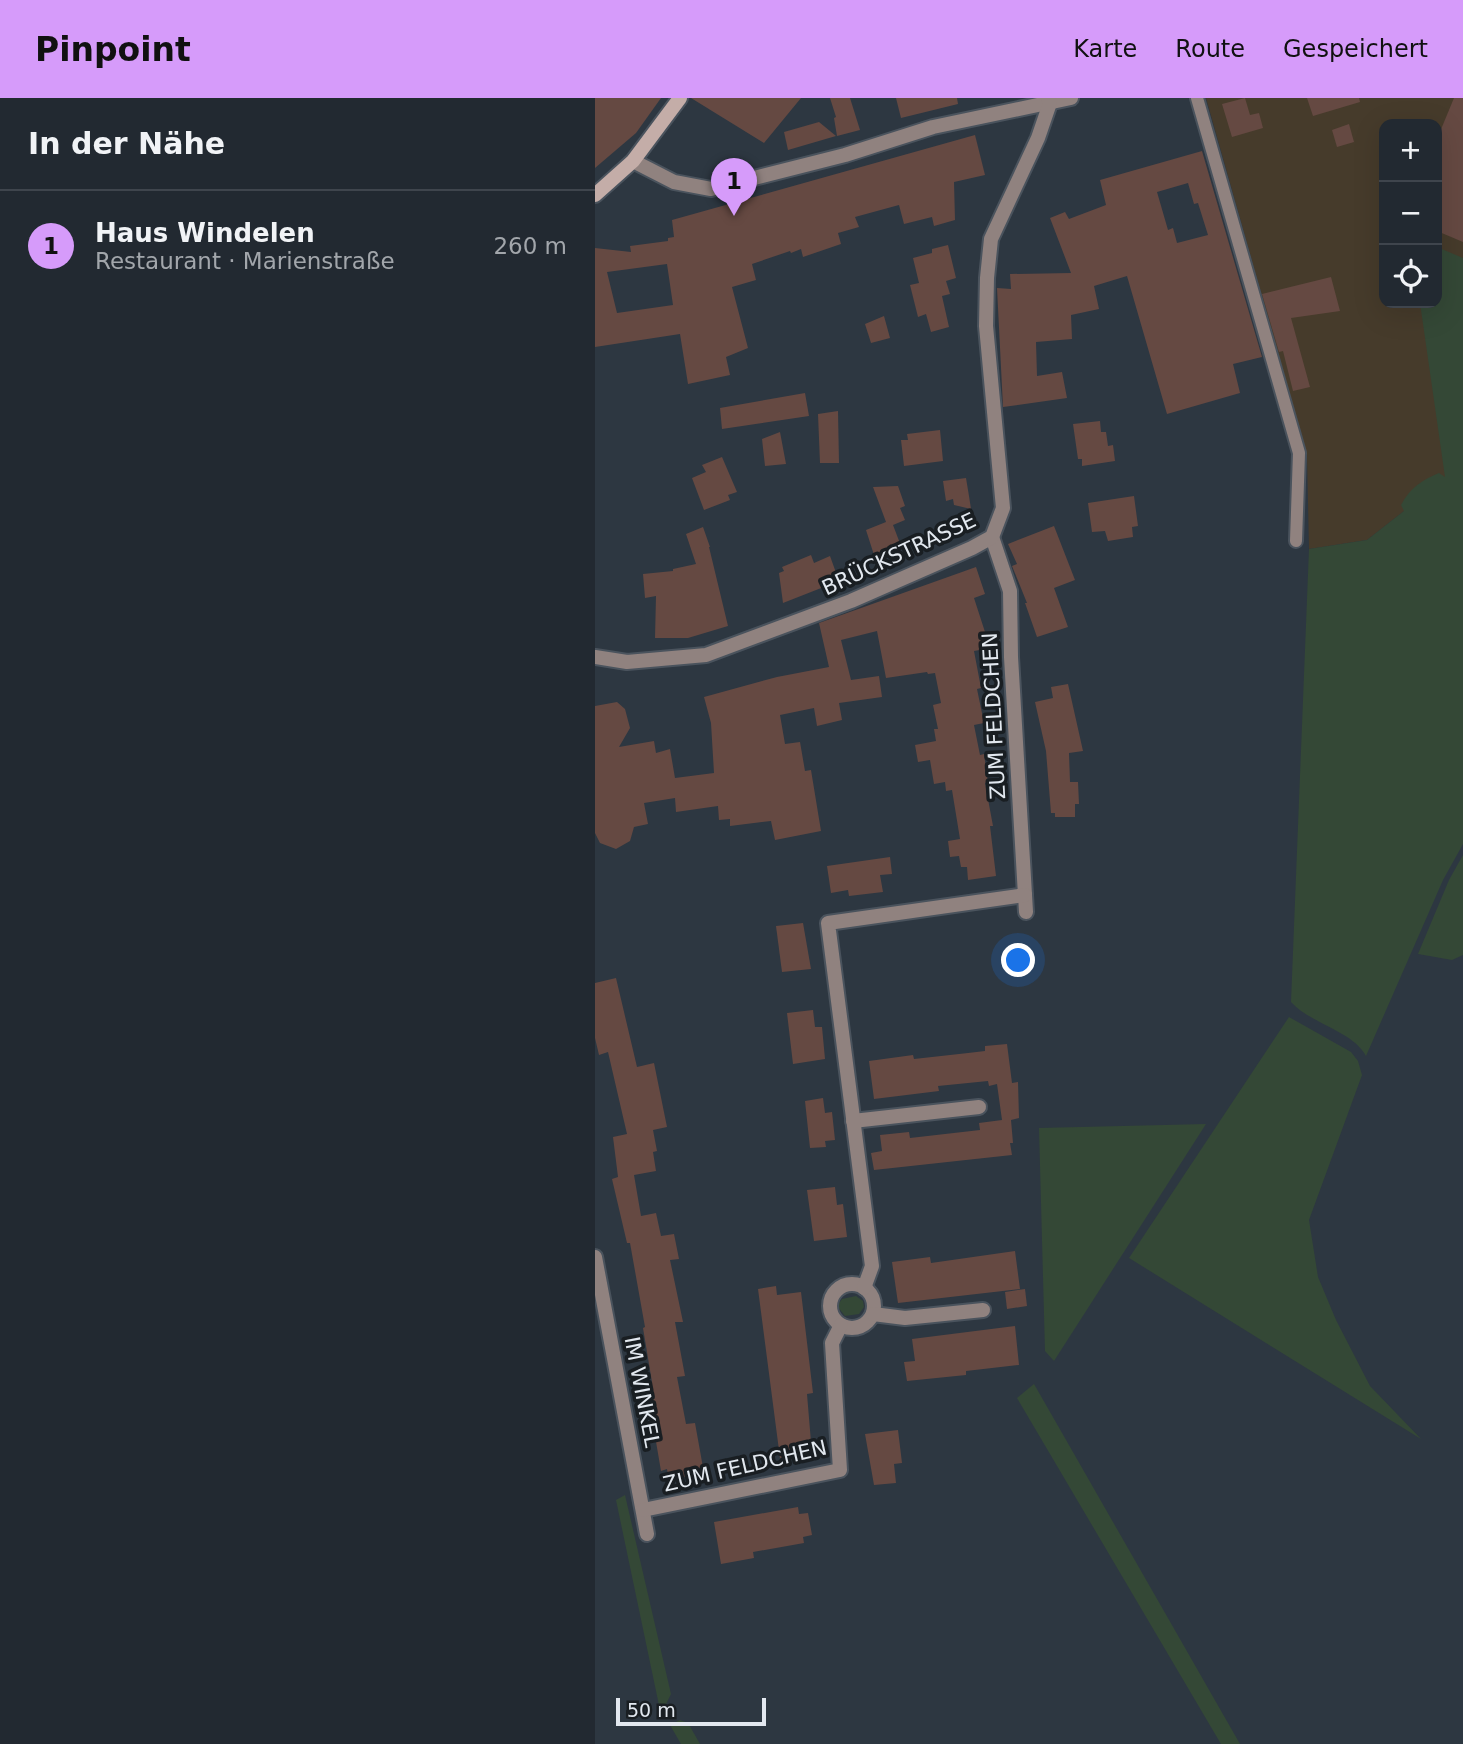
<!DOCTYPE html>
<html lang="de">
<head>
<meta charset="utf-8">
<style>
  body { margin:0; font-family:"DejaVu Sans",sans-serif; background:#2e353d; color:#f1f3f6 }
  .controls { position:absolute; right:21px; top:21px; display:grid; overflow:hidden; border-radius:14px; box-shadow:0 7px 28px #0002 }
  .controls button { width:63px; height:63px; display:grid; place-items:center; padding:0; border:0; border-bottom:2px solid #3f454d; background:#222931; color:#f1f3f6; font:35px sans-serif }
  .scale { position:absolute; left:21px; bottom:18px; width:150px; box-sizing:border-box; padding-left:7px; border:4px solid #e2e8ef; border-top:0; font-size:19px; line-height:24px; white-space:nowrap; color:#e2e8ef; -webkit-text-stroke:5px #191e22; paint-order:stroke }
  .you { position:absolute; left:424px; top:863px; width:24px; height:24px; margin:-18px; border:5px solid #fff; border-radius:50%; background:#1a73e8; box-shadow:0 0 0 10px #1a73e833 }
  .badge { display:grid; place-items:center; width:46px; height:46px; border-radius:50%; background:#d69bfa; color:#111; font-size:23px; font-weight:700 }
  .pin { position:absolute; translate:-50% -58px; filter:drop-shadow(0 2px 4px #0008) }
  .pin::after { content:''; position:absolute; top:37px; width:24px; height:21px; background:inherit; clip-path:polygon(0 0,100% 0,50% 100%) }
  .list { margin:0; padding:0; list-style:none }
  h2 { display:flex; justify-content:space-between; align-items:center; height:91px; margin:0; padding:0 28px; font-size:30px }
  h2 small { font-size:23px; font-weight:400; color:#a2a6ab }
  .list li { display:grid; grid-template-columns:46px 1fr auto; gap:21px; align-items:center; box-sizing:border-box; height:112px; padding:0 28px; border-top:2px solid #3f454d }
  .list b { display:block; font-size:26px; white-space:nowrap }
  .list p { margin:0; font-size:23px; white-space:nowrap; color:#a2a6ab }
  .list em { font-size:23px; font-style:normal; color:#a2a6ab }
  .icon { flex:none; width:38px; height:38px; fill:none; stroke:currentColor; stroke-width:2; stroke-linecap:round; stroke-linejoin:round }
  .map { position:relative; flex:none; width:868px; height:1646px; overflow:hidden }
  header { display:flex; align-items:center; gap:42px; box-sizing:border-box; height:98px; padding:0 35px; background:#d69bfa; color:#111 }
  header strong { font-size:33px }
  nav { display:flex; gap:38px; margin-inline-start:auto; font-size:24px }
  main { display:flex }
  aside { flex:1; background:#222931 }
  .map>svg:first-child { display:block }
  .industrial { fill:#463b2b; fill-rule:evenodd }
  .green { fill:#344836 }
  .building { fill:#654942; fill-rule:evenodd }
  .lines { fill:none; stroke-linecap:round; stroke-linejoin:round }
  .service-casing { stroke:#4a535d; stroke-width:16 }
  .minor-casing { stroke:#4a535d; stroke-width:18 }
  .secondary-casing { stroke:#4a535d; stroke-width:18 }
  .service { stroke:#90827f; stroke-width:12 }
  .minor { stroke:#90827f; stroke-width:14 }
  .secondary { stroke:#c4ada8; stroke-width:14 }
  .labels { text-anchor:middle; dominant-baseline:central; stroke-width:7; stroke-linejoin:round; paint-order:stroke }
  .street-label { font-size:21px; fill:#e2e8ef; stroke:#191e22 }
</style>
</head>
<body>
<header>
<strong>Pinpoint</strong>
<nav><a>Karte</a><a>Route</a><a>Gespeichert</a></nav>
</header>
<main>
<aside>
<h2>In der Nähe<small></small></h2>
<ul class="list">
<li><span class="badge">1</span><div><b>Haus Windelen</b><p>Restaurant · Marienstraße</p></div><em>260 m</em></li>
</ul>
</aside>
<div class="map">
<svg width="868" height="1646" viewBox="0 0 868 1646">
  <rect width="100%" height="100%" fill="#2d3741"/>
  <path class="industrial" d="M611 0H868V402L850 381 772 442 714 451 712 357ZM789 26H842V205H789Z"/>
  <g class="green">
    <path d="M842 149 868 160V746L848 782 771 958C758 933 716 926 696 904L714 451 772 442 809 413 806 407C815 390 827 382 844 375L850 379 825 205H842Z"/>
    <polygon points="868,757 868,857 857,862 823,856 854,782"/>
    <polygon points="694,919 756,954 763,963 767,977 714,1122 723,1179 741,1222 775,1288 826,1341 534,1160"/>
    <polygon points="611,1026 459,1263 450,1253 444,1030"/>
    <polygon points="261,1198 268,1203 269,1209 264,1216 250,1218 242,1208 247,1201"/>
    <polygon points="439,1286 645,1646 626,1646 422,1300"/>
    <polygon points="30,1397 76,1596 69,1610 65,1612 21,1402"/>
    <polygon points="85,1622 93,1625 105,1646 86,1646 75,1627"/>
  </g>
  <g class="building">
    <polygon points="0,0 66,0 41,35 0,70"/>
    <polygon points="96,0 206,0 169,45"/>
    <polygon points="235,0 255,0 265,32 242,38 239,20 241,19"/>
    <polygon points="301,0 362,0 363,6 306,20"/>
    <polygon points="650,0 655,17 664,15 668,30 637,39 627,6"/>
    <polygon points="712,0 764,0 765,4 718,18"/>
    <polygon points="859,0 868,0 868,144 842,133 842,41"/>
    <polygon points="224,24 241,38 193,52 189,34"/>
    <polygon points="754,26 759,44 742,49 737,32"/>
    <path d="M380 37 390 77 359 84 360 122 339 128 337 119 309 126 304 107 260 119 264 129 243 135 246 146 208 159 206 151 196 155 195 153 157 166 161 182 137 189 153 250 131 259 135 277 93 286 85 236 0 249V150L36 154 35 148 73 143V140L79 139 77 122ZM72 166 78 207 22 215 12 174Z"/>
    <path d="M607 53 667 259 638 266 645 295 572 316 532 178 499 188 504 211 476 217 477 241 441 244 442 278 467 274 472 300 408 309 402 190 416 191 415 176 476 175 455 120 470 114 474 121 511 107 505 82ZM593 85 599 106 603 105 613 137 582 145 578 130 573 132 562 94Z"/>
    <polygon points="353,147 361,180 351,183 355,196 347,198 354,229 336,234 331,216 323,219 315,187 324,185 318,160 337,155 337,151"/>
    <polygon points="736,179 745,213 696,220 715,289 698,293 688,253 684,254 667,196"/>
    <polygon points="289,218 295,240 276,245 270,226"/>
    <polygon points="210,295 214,318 127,331 125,310"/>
    <polygon points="243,313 244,365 225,365 223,316"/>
    <polygon points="505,323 506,334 511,334 513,348 518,347 520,363 487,368 487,361 483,361 478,326"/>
    <polygon points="345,332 348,363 309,368 306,342 313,342 312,336"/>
    <polygon points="185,334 191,366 170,368 167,341"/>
    <polygon points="127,359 142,394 133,397 135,402 109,412 97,380 111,374 107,367"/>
    <polygon points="371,380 374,398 376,411 359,407 358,401 351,403 348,383"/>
    <polygon points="303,388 310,408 305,410 310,422 298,427 306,448 298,453 279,457 271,432 291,424 278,389"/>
    <polygon points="539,398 543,428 537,429 538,439 513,443 510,433 497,434 493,405"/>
    <polygon points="459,428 480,482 459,490 473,529 442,539 430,505 432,505 417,468 422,466 413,446"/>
    <polygon points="108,429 115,449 114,449 133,528 93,540 60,540 61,498 50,500 48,476 78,473 78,471 101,466 91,436"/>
    <polygon points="216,457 219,465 235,458 244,483 188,505 184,475 189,473 187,469"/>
    <polygon points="381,469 390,496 379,500 390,534 399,533 402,549 379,553 386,590 382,591 389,625 379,627 385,657 389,656 393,684 390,685 398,728 395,728 401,778 373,782 372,769 366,769 364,758 355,759 353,743 365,741 357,692 351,693 350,684 339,686 335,662 323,664 320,647 341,643 339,631 343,631 338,607 346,605 340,575 333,576 332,574 291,580 282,533 246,542 256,582 284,578 287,599 244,605 247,622 222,628 219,610 185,617 190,646 205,644 210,673 216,672 226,733 180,742 176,723 135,728 135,721 124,722 123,708 81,714 80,700 49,705 53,726 39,729 35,743 21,751 5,745 0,735 0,608 22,604 30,611 35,630 24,649 59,643 61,655 75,651 80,680 119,675 116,625 109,599 182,579 234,569 224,525"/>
    <polygon points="473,586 488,653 474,655 475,684 483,684 484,706 480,706 480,719 460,719 460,715 456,715 451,653 440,604 458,600 456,589"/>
    <polygon points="295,759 297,776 285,777 288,794 254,798 253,792 236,795 232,768"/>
    <polygon points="208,825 216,871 187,874 181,828"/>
    <polygon points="21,880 42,969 59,965 72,1029 58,1032 62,1053 58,1054 61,1073 39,1077 46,1118 61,1115 66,1138 79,1136 84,1161 75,1162 88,1224 80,1224 90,1278 82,1279 91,1326 100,1325 109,1375 74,1382 72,1371 66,1373 51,1285 57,1284 48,1230 50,1229 35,1145 32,1145 17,1081 23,1079 18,1039 32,1036 13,954 4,957 0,940 0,885"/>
    <polygon points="218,912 220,929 227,929 230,961 198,966 192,915"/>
    <polygon points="412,946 417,985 423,984 424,1020 416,1022 418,1045 415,1045 417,1057 279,1072 276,1055 287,1053 285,1037 314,1034 315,1040 385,1032 384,1025 407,1022 402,986 394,988 393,983 343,988 344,993 279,1001 274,963 318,957 319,961 373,955 390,953 390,948"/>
    <polygon points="228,1000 230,1015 237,1014 240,1042 230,1043 231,1049 215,1050 210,1003"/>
    <polygon points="240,1089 242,1107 248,1106 252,1139 219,1143 212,1092"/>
    <polygon points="420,1153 425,1191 303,1205 297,1164 335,1159 336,1165"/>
    <polygon points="181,1188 182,1197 206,1194 218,1295 212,1296 217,1356 185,1360 163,1191"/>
    <polygon points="430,1191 432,1208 412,1211 410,1194"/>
    <polygon points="420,1228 424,1267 371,1273 371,1277 312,1283 309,1264 320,1263 317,1241"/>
    <polygon points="303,1332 307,1365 299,1366 301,1385 279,1387 270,1336"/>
    <polygon points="203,1409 204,1416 213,1415 217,1437 208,1439 209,1445 158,1454 159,1460 126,1466 119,1424"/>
  </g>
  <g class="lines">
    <g class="service-casing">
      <polyline id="service" points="602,0 704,355 701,443"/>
    </g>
    <g class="minor-casing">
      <g id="minor">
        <polyline points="38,63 79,84 116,91 250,57 338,29 476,0"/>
        <polyline points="397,439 415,493 416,559 431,814"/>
        <polyline points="0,559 32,564 111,557 256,503 377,450 397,439 408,410 391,228 392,180 396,141 443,40 455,5 453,0"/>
        <polyline points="258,1023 384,1009"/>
        <polyline points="0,1159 52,1436"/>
        <circle cx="257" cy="1208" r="22"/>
        <polyline points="269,1190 277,1168 233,825 430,797"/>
        <polyline points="278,1216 310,1220 388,1212"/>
        <polyline points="48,1412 245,1372 237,1245 246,1227"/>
      </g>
    </g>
    <g class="secondary-casing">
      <polyline id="secondary" points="0,97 38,63 85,0"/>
    </g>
    <use href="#service" class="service"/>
    <use href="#minor" class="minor"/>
    <use href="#secondary" class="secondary"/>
  </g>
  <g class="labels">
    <g class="street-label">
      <text transform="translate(304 456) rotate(-25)">BRÜCKSTRASSE</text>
      <text transform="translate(399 618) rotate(-93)">ZUM FELDCHEN</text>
      <text transform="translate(47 1294) rotate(79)">IM WINKEL</text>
      <text transform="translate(150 1368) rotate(-13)">ZUM FELDCHEN</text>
    </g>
  </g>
</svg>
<div class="controls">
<button>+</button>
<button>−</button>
<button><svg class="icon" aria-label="locate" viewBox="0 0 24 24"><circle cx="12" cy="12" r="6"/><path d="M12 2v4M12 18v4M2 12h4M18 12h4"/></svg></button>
</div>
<div class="scale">50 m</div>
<div class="you"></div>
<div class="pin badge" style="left:139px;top:118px">1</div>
</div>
</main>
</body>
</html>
